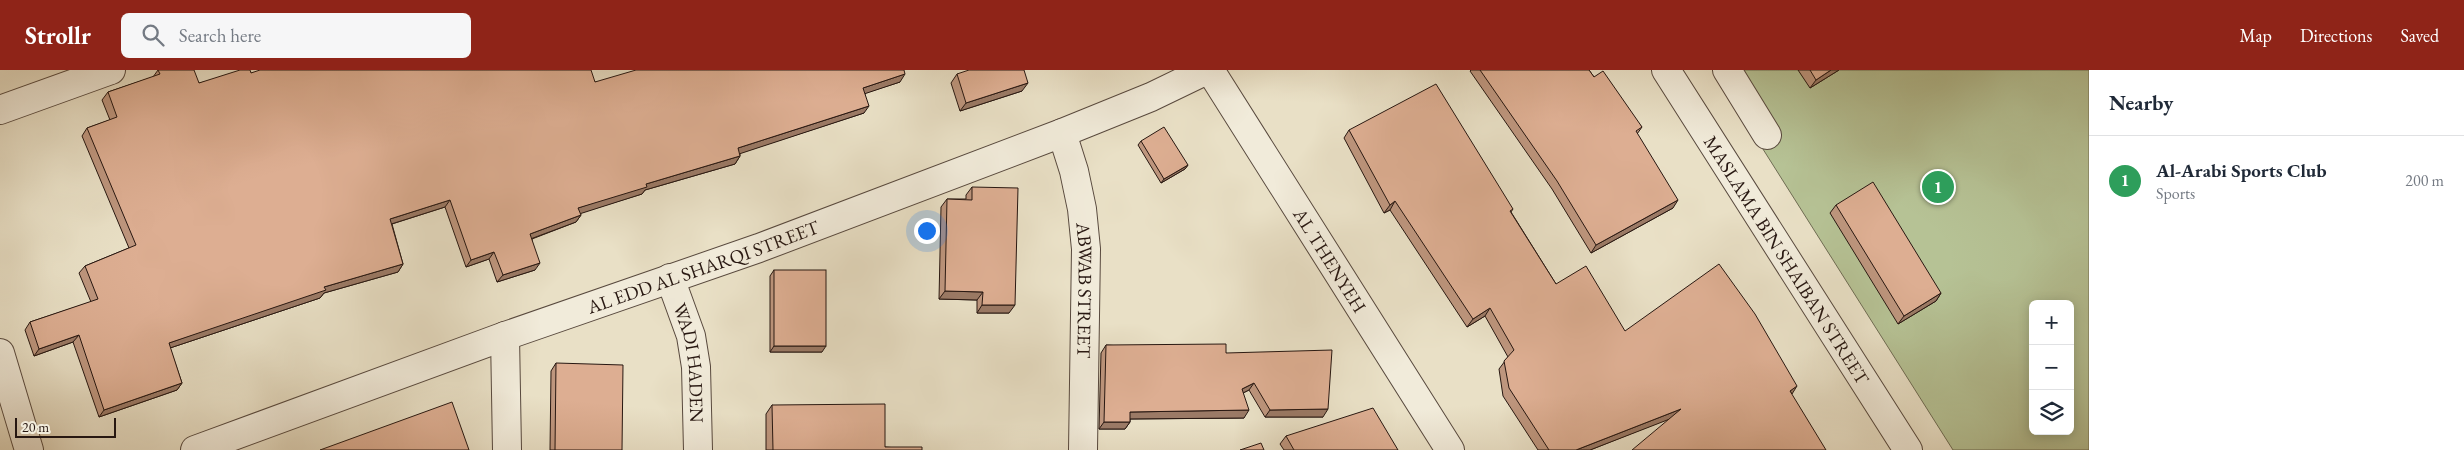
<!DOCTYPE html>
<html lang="en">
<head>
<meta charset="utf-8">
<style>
  body { margin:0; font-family:"EB Garamond",serif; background:#f6f6f7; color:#1f2937 }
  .controls { position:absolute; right:15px; bottom:15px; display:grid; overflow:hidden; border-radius:8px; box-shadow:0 2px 12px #0003 }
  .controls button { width:45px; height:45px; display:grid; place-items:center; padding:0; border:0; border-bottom:1px solid #e0e1e3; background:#fff; color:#1f2937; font:25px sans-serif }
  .scale { position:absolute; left:15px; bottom:12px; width:101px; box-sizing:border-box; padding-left:5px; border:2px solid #271711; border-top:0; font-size:14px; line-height:18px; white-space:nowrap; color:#271711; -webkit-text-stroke:4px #f1ebda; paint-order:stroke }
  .you { position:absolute; left:926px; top:160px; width:18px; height:18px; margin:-12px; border:4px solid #fff; border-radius:50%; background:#1a73e8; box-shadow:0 0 0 8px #1a73e833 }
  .badge { display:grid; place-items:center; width:32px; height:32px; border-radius:50%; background:#8f2418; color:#fff; font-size:16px; font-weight:700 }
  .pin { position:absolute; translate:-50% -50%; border:2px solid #fff; box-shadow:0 1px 5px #0006 }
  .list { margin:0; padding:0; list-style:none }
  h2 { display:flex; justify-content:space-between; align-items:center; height:65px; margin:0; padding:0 20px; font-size:21px }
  h2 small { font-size:16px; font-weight:400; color:#747a83 }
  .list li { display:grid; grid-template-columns:32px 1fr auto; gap:15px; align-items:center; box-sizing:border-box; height:90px; padding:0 20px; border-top:1px solid #e0e1e3 }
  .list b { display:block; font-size:19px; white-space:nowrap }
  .list p { margin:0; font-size:16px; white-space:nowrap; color:#747a83 }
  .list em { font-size:16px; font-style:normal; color:#747a83 }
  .icon { flex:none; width:28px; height:28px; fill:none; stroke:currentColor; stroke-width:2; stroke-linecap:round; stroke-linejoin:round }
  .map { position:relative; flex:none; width:2089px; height:380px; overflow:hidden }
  header { display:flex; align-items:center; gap:30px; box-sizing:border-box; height:70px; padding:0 25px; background:#8f2418; color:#fff }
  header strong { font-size:24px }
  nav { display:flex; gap:28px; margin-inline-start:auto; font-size:18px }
  .search { width:350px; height:45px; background:#f6f6f7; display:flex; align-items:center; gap:12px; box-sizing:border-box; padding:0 18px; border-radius:8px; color:#747a83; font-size:19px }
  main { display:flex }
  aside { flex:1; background:#fff }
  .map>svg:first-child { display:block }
  .green { fill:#b6c295; stroke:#6e6c53; fill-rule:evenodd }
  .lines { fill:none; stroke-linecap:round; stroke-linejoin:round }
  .minor-casing { stroke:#58493e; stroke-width:30 }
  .minor { stroke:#f1ebda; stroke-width:28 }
  .wall { fill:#be967e; stroke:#271711 }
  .shaded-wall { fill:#9b7a66; stroke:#271711 }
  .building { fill:#ddae92; stroke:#271711 }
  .labels { text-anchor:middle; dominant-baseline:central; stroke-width:5; stroke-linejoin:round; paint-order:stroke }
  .street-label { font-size:19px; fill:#271711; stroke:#f1ebda }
</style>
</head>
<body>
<header>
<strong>Strollr</strong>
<div class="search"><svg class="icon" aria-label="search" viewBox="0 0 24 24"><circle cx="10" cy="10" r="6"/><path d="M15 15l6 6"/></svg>Search here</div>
<nav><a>Map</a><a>Directions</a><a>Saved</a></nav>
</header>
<main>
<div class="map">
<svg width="2089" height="380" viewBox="0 0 2089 380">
  <rect width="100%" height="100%" fill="#e9e0c6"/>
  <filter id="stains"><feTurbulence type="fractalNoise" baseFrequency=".004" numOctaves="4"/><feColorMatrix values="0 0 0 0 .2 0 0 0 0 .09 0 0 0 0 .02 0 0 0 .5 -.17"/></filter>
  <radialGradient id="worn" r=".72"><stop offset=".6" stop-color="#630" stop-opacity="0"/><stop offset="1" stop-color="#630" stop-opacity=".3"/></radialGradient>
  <path class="green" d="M1713 0H2089V380H1953ZM2033 234H2070V361H2033Z"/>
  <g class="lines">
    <g class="minor-casing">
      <g id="minor">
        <path id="s1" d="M1210 0 1450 380"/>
        <path id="s2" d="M1666 0 1908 380"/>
        <polyline points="1727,0 1767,65"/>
        <polyline points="0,40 111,0"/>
        <path id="s3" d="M1062 63 1074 101 1082 139 1086 179 1083 380"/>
        <path id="s4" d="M670 208 691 266 696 297 698 380"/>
        <polyline points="505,266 507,380"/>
        <polyline points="0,283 29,380"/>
        <path id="s5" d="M195 380 505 266 759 178 1062 63 1151 27 1207 0"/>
      </g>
    </g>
    <use href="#minor" class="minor"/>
  </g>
  <g class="wall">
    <polygon points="158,0 199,13 251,3 595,12 900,12 865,23 864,43 740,83 740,86 735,94 645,120 642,124 580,143 581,145 576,152 532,169 535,200 497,212 489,189 466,197 445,137 392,154 403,194 398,202 324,223 320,228 170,278 182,313 177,320 99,347 73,272 34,286 25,260 30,252 91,232 79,203 85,196 129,178 82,66 87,58 110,50 102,30 108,22 153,7"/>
    <polygon points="1471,0 1589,0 1594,7 1642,57 1637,64 1673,138 1591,183 1552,119 1470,1"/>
    <polygon points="1798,0 1839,0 1810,18"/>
    <polygon points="957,4 1022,21 960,41 951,13"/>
    <polygon points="1349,60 1513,139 1511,142 1556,214 1668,349 1590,380 1538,380 1503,326 1499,299 1508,287 1485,246 1467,257 1390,140 1384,143 1344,68"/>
    <polygon points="1141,71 1188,95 1185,99 1161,113 1138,75"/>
    <polygon points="972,117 1009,243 977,243 977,230 939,229 941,137 947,129 966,129 966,125"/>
    <polygon points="1836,135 1941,223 1936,231 1898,254 1830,143"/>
    <polygon points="774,200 822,282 770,282 770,206"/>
    <polygon points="1106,275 1226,283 1323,347 1265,347 1249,320 1243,323 1244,348 1130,349 1130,352 1125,359 1099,359 1101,283"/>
    <polygon points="556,293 622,380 550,380 551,301"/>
    <polygon points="772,335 885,377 922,380 766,380 766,344"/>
    <polygon points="1286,366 1398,380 1284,380 1280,374"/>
  </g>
  <g class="shaded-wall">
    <polygon points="1831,0 1839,0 1810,18 1816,10"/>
    <polygon points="905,4 900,12 858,26 863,18"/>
    <polygon points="1028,13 1022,21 960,41 966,33"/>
    <polygon points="869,36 864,43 733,86 738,78"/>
    <polygon points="740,86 735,94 645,120 642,124 573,146 578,138 646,114"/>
    <polygon points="1188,95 1185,99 1161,113 1164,109"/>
    <polygon points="450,130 445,137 385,156 390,149"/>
    <polygon points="1678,130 1673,138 1591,183 1596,175"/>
    <polygon points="1395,131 1390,140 1384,143 1390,135"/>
    <polygon points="581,145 576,152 525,171 530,164"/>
    <polygon points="494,182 489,189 466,197 471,190"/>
    <polygon points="540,193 535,200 497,212 503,205"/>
    <polygon points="403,194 398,202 324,223 320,228 164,280 169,273 324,217"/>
    <polygon points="945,221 983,222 977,230 939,229"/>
    <polygon points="1941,223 1936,231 1898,254 1904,246"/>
    <polygon points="982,235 1015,235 1009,243 977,243"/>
    <polygon points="1490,238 1485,246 1467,257 1473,249"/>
    <polygon points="79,265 73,272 34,286 39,279"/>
    <polygon points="774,276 826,276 822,282 770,282"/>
    <polygon points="182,313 177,320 99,347 104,340"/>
    <polygon points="1254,313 1249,320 1237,326 1242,319"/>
    <polygon points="1797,316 1792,324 1790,321"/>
    <polygon points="1328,339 1323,347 1265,347 1270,340"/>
    <polygon points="1681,339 1675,347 1590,380 1576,380"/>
    <polygon points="1249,340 1244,348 1125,349 1130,342"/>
    <polygon points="1104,352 1130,352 1125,359 1099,359"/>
  </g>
  <g class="building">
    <polygon points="158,0 194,0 199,13 240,0 250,0 251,3 260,0 591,0 595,12 636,0 904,0 905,4 863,18 869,36 738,78 740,86 646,114 647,117 578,138 581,145 530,164 540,193 503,205 494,182 471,190 450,130 390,149 403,194 324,217 326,220 169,273 182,313 104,340 79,265 39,279 30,252 98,229 85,196 136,175 87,58 117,47 108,22 160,4"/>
    <polygon points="969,0 1024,0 1028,13 966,33 957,4"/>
    <polygon points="1480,0 1589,0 1594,7 1603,1 1642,57 1636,61 1678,130 1596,175 1557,111"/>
    <polygon points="1810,0 1831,0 1816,10"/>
    <polygon points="1436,14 1513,139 1510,141 1556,214 1586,196 1625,261 1719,194 1755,244 1797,316 1790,321 1826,380 1632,380 1681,339 1576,380 1549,380 1509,318 1504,291 1514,280 1490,238 1473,249 1395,131 1390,135 1349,60"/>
    <polygon points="1164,57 1188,95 1164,109 1141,71"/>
    <polygon points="1873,112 1941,223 1904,246 1836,135"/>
    <polygon points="972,117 1018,118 1015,235 982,235 983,222 945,221 947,129 972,130"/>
    <rect x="774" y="200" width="52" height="76"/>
    <polygon points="1226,274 1226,283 1332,280 1328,339 1270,340 1254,313 1242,319 1249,340 1130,342 1130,352 1104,352 1106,275"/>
    <polygon points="556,293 623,295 622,380 555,380"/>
    <polygon points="452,332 469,380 320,380"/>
    <polygon points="885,334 885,377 922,377 922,380 773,380 772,335"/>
    <polygon points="1373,338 1398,380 1294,380 1286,366"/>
    <polygon points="1261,373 1264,380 1240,380"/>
  </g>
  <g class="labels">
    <g class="street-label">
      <text stroke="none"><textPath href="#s1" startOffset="225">AL THENYEH</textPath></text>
      <text stroke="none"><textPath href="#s2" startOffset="225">MASLAMA BIN SHAIBAN STREET</textPath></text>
      <text stroke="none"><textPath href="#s5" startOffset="540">AL EDD AL SHARQI STREET</textPath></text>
      <text stroke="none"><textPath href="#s3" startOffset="160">ABWAB STREET</textPath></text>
      <text stroke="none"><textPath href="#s4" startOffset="88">WADI HADEN</textPath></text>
    </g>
  </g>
  <rect width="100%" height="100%" filter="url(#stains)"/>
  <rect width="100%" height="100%" fill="url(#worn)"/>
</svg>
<div class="controls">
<button>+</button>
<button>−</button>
<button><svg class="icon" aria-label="layers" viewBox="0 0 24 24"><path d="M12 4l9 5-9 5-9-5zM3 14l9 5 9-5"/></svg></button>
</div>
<div class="scale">20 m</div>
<div class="you"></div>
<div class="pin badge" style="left:1938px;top:117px;background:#2e9e5b">1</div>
</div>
<aside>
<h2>Nearby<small></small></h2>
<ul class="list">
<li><span class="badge" style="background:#2e9e5b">1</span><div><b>Al-Arabi Sports Club</b><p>Sports</p></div><em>200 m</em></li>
</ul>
</aside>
</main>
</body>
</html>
